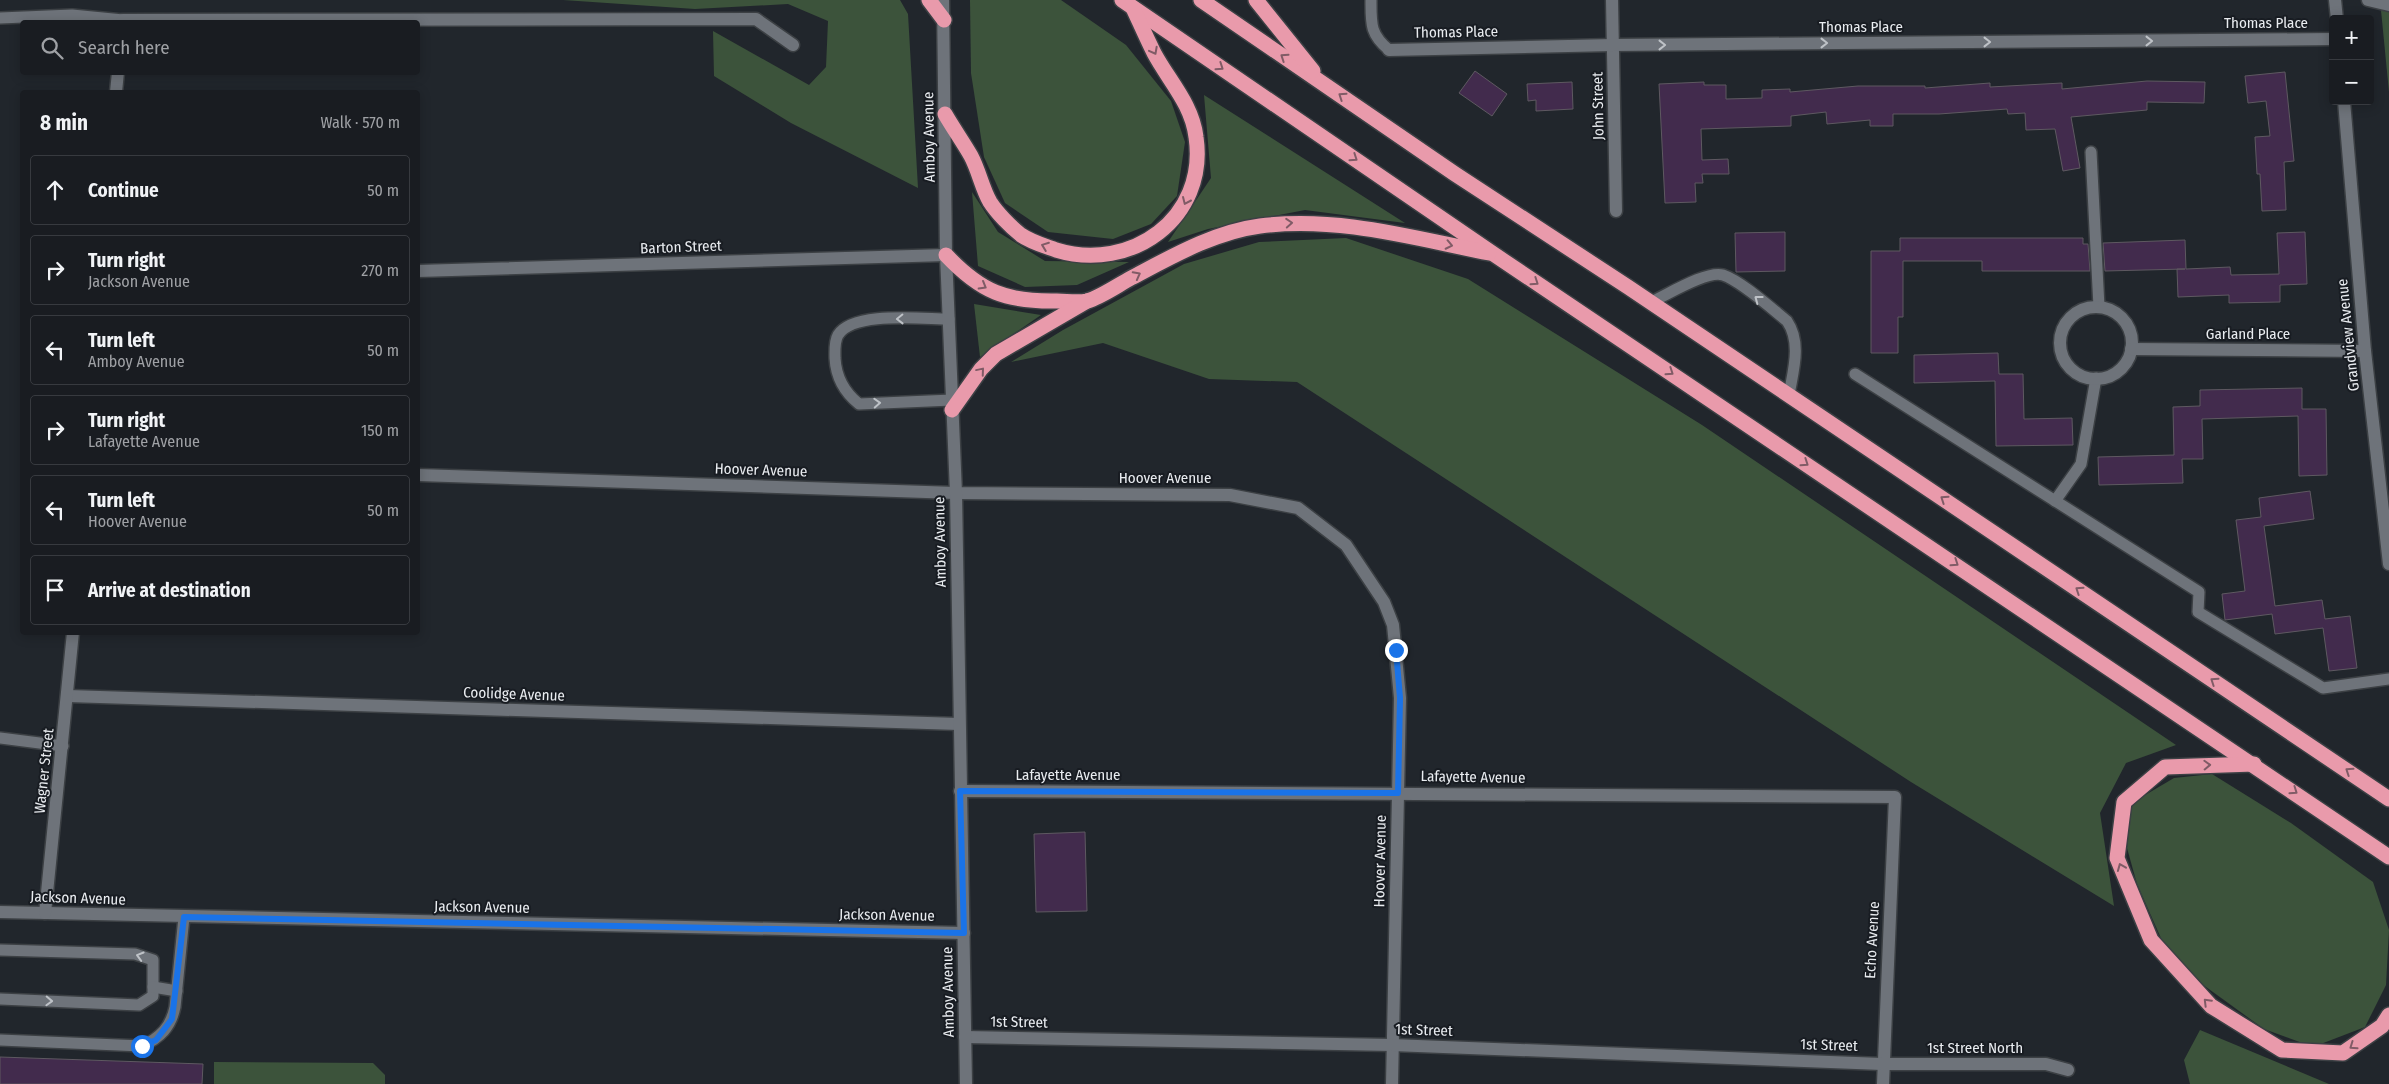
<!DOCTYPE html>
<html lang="en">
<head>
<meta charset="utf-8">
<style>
  body { margin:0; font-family:"Fira Sans Condensed",sans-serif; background:#26292e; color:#f1f3f6 }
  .controls { position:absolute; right:15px; top:15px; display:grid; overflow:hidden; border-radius:5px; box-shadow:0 2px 12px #0003 }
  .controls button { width:45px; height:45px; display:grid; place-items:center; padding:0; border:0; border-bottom:1px solid #373a3f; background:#191c21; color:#f1f3f6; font:25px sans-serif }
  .stop { position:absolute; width:15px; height:15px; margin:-11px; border:4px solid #1a73e8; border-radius:50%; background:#fff }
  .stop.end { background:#1a73e8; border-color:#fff; box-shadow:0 1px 5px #0008 }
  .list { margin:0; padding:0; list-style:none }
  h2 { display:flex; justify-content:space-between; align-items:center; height:65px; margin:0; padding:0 20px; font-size:21px }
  h2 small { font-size:16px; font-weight:400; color:#9fa1a5 }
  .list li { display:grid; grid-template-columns:32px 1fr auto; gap:15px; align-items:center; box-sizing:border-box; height:70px; margin:0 10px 10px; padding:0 10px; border:1px solid #373a3f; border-radius:5px }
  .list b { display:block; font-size:19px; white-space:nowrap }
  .list p { margin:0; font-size:16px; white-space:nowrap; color:#9fa1a5 }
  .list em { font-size:16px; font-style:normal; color:#9fa1a5 }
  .icon { flex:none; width:28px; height:28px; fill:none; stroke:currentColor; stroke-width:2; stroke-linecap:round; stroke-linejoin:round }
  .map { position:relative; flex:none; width:2389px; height:1084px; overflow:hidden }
  .search { position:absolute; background:#191c21; box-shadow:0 2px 12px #0003; left:20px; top:20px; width:400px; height:55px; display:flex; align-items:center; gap:12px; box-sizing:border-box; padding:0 18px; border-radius:5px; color:#9fa1a5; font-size:19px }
  .panel { position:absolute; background:#191c21; box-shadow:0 2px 12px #0003; left:20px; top:90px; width:400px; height:545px; border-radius:5px }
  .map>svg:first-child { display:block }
  .green { fill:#3c533b }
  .building { fill:#422b4d; stroke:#5e5961 }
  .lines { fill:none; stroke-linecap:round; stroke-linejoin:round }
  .lane-casing { stroke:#3c4044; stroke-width:14 }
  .street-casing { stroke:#3c4044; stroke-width:15 }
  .secondary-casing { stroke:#3c4044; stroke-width:15 }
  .highway-casing { stroke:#3c4044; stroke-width:18 }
  .lane { stroke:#6e737a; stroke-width:11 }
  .street { stroke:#6e737a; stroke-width:12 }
  .secondary { stroke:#6e737a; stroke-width:12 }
  .highway { stroke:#e99aab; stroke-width:15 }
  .oneway { stroke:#bec2c7 }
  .oneway2 { stroke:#805b66 }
  .route { stroke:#1a73e8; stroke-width:6 }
  .labels { text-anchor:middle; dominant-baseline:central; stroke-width:4; stroke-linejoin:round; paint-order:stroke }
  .street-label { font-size:15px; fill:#e9ecf0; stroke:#181c22 }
</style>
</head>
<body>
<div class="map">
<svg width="2389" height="1084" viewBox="0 0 2389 1084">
  <rect width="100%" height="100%" fill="#21262c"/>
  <g class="green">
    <polygon points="563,0 900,0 908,14 918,188 791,123 714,76 713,31 809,85 826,67 828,21 788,4 695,9"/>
    <polygon points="970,0 1061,0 1126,45 1171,101 1185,142 1177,196 1151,224 1113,239 1048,232 1005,203 984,157 971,73"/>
    <polygon points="2380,0 2389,0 2389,92"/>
    <polygon points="1204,95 1405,223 1305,210 1208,229 1168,242 1211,178"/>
    <polygon points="972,192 998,232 1045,261 1129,262 1077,285 1025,287 978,266"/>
    <polygon points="1346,238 1468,279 1702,425 2176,745 2126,763 2100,813 2114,906 1911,782 1297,382 1209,379 1103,343 1011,362 1063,330 1184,264 1259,242"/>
    <polygon points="974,304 1041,315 980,357"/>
    <polygon points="2212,774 2291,823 2373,882 2389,930 2386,985 2365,1027 2313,1047 2264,1029 2195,979 2164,945 2137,884 2127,848 2130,804 2174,778"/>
    <polygon points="2200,1030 2329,1084 2190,1084 2184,1060"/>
    <polygon points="214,1062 373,1063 385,1075 385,1084 214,1084"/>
  </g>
  <g class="building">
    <polygon points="1475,71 1507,94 1492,116 1459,93"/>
    <polygon points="2285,72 2294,161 2284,162 2286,210 2262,211 2260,174 2257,174 2255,137 2270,136 2266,101 2248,103 2245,76"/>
    <polygon points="2147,81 2205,82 2204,103 2147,102 2147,110 2071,117 2080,168 2063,171 2055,129 2026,130 2025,113 2008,114 2007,109 1939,114 1893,114 1893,126 1870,126 1870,120 1827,124 1826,112 1791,116 1791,126 1701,129 1702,160 1728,159 1729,174 1702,174 1703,183 1695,183 1696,202 1665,203 1659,84 1704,82 1704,85 1726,85 1726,99 1762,98 1762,90 1790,89 1790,92 1858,86 1925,86 1925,88 1990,83 1990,87 2062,83 2062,89"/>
    <polygon points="1572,82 1573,109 1536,111 1536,100 1528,101 1527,84"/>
    <polygon points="1785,232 1785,271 1736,272 1735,233"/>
    <polygon points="2305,232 2307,284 2280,285 2280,302 2229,303 2229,295 2178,297 2177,269 2185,269 2105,271 2103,243 2185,240 2186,269 2230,267 2231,275 2279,274 2277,233"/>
    <polygon points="1900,238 2083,238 2083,244 2088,244 2090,271 1982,271 1982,261 1903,261 1903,317 1898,317 1898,353 1871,353 1871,251 1900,251"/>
    <polygon points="1998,353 1999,374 2023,374 2024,419 2072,418 2073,445 1996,446 1995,381 1914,383 1914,355"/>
    <polygon points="2302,388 2302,409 2326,409 2327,475 2299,476 2298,416 2202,419 2203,459 2182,459 2183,483 2099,485 2098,457 2174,455 2173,407 2200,406 2200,390"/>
    <polygon points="2310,491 2314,519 2264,526 2275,606 2322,600 2325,619 2350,616 2357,668 2329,671 2323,628 2275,634 2272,614 2225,620 2222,594 2245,591 2236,520 2261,517 2259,498"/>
    <polygon points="1085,832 1087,911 1036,912 1034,834"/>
    <polygon points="0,1057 203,1064 202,1084 0,1084"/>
  </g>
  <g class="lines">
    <g class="lane-casing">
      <g id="lane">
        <path d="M1371 0C1371 24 1370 34 1389 50"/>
        <polyline points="0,18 72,15 123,20"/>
        <polyline points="2091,152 2099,307"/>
        <path d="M1651 302C1667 295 1707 270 1723 275 1741 281 1771 308 1787 321 1802 343 1793 371 1789 395"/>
        <path d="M949 319C922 319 853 311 838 335 834 342 835 351 835 358 836 377 844 392 859 404L952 400"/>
        <polyline points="1855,374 2199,592 2198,612 2323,688 2389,679"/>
        <polyline points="2055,501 2081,464 2096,378"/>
        <polyline points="0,738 63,746"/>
        <polyline points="0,950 135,954 153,960 153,996 139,1005 0,999"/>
        <polyline points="153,987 177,991"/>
        <path d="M0 1040 142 1046C160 1038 171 1027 175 1007L184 917"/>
      </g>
    </g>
    <g class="street-casing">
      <g id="street">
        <polyline points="1612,0 1616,211"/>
        <polyline points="122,22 123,20 756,19 793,45"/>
        <polyline points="1389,50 1613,45 2333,39"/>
        <polyline points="116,92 118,72"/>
        <polyline points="418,271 946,255"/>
        <circle cx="2096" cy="343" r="36"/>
        <polyline points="2131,349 2365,351"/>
        <polyline points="418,475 956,493 1230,495 1298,508 1346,545 1384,602 1393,625 1400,698 1392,1084"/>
        <polyline points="68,696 959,724"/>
        <polyline points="960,791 1895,797 1883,1084"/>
        <polyline points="0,912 964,933"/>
        <polyline points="45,913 73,632"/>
        <polyline points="965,1037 1392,1045 1882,1064 2046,1064 2068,1070"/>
      </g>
    </g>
    <g class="secondary-casing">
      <g id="secondary">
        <polyline points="943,0 946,255 956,493 966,1084"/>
        <polyline points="2335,0 2337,19"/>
        <polyline points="2368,0 2389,5"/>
        <polyline points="2344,101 2365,351 2389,564"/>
      </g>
    </g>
    <g class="highway-casing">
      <g id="highway">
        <polyline points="929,0 944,20"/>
        <polyline points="1122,0 1495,255 2389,857"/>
        <polyline points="1201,0 1455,174 1628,287 2389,799"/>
        <polyline points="1256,0 1313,71"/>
        <path d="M945 114C953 128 963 142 971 156 979 171 982 188 990 202 997 213 1011 227 1021 235 1031 242 1045 246 1056 250 1131 273 1208 218 1196 137 1192 104 1169 81 1154 53 1147 39 1140 23 1133 8"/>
        <path d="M946 255C981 292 1006 302 1057 301 1066 301 1078 303 1087 301 1101 297 1118 285 1131 278 1171 257 1214 232 1260 226 1338 216 1413 238 1489 253"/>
        <polyline points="952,410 981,369 996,354 1087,301"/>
        <polyline points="2254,764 2165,767 2124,802 2117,858 2151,940 2211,1006 2282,1050 2343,1053 2382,1026 2389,1015"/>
      </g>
    </g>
    <use href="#lane" class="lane"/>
    <use href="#street" class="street"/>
    <use href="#secondary" class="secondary"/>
    <use href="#highway" class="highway"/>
  </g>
  <defs><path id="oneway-chevron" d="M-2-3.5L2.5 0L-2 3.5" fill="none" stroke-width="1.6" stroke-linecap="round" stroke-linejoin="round" transform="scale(1.25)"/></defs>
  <g class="oneway">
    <use href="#oneway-chevron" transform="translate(2149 41)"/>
    <use href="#oneway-chevron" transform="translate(1987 42)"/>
    <use href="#oneway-chevron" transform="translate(1824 43)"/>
    <use href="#oneway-chevron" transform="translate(1662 45)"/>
    <use href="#oneway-chevron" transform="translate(1758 299) rotate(-143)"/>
    <use href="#oneway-chevron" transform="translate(900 319) rotate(179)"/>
    <use href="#oneway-chevron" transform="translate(877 403) rotate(-3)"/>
    <use href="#oneway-chevron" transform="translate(140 956) rotate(-164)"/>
    <use href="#oneway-chevron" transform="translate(49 1001) rotate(2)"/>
  </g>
  <g class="oneway2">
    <use href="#oneway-chevron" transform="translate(1154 51) rotate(62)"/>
    <use href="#oneway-chevron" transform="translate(1284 57) rotate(-146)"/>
    <use href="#oneway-chevron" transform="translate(1220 67) rotate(34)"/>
    <use href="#oneway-chevron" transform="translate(1342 96) rotate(-146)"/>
    <use href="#oneway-chevron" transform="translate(1354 158) rotate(34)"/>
    <use href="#oneway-chevron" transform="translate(1186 201) rotate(114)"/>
    <use href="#oneway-chevron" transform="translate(1289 223) rotate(-4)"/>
    <use href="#oneway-chevron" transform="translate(1449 245) rotate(12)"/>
    <use href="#oneway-chevron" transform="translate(1045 246) rotate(-159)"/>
    <use href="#oneway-chevron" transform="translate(1137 275) rotate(-28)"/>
    <use href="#oneway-chevron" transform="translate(1535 282) rotate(34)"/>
    <use href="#oneway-chevron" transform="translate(983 286) rotate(30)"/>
    <use href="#oneway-chevron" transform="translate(981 371) rotate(-50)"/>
    <use href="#oneway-chevron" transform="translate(1670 372) rotate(34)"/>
    <use href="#oneway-chevron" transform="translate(1805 463) rotate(34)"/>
    <use href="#oneway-chevron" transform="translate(1944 499) rotate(-146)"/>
    <use href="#oneway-chevron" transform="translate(1955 563) rotate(34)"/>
    <use href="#oneway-chevron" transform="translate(2079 590) rotate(-146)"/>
    <use href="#oneway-chevron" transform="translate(2214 681) rotate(-146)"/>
    <use href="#oneway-chevron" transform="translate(2207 765) rotate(-2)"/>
    <use href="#oneway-chevron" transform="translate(2349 771) rotate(-146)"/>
    <use href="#oneway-chevron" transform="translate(2294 791) rotate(35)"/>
    <use href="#oneway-chevron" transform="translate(2121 867) rotate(-112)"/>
    <use href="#oneway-chevron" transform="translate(2207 1002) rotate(-135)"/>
    <use href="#oneway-chevron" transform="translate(2353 1046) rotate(145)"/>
  </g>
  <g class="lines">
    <polyline class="route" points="142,1046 156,1040 172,1019 184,917 964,933 960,791 1398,793 1400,698 1396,650"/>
  </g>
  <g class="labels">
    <g class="street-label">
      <text x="2266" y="23">Thomas Place</text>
      <text x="1861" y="27">Thomas Place</text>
      <text transform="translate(1456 32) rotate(-1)">Thomas Place</text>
      <text transform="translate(1598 106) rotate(-91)">John Street</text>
      <text transform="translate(929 137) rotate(-91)">Amboy Avenue</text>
      <text transform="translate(681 247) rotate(-2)">Barton Street</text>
      <text x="2248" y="334">Garland Place</text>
      <text transform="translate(2348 335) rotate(-96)">Grandview Avenue</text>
      <text transform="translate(761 470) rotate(2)">Hoover Avenue</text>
      <text x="1165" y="478">Hoover Avenue</text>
      <text transform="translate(940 542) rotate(-91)">Amboy Avenue</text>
      <text transform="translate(514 694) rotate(2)">Coolidge Avenue</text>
      <text transform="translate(44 771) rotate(-84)">Wagner Street</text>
      <text x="1068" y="775">Lafayette Avenue</text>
      <text transform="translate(1473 777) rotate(1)">Lafayette Avenue</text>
      <text transform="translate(1380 861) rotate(-89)">Hoover Avenue</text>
      <text transform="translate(78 898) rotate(2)">Jackson Avenue</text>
      <text transform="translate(482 907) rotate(1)">Jackson Avenue</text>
      <text transform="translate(887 915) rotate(1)">Jackson Avenue</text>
      <text transform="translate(1872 940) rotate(-87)">Echo Avenue</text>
      <text transform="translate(948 992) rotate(-91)">Amboy Avenue</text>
      <text transform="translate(1019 1022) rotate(1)">1st Street</text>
      <text transform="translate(1424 1030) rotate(2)">1st Street</text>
      <text transform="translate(1829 1045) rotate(2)">1st Street</text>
      <text x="1975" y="1048">1st Street North</text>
    </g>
  </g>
</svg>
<div class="controls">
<button>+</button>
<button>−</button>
</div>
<div class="stop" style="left:142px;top:1046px"></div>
<div class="stop end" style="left:1396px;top:650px"></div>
<div class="search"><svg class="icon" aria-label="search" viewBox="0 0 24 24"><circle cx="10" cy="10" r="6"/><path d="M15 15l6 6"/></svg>Search here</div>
<section class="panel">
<h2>8 min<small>Walk · 570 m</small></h2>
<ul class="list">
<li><svg class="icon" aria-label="ahead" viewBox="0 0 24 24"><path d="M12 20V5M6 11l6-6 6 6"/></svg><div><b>Continue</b></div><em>50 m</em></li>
<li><svg class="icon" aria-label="right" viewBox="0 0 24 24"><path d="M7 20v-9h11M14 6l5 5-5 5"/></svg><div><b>Turn right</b><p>Jackson Avenue</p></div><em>270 m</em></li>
<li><svg class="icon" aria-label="left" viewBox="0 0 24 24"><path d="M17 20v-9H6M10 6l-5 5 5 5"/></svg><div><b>Turn left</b><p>Amboy Avenue</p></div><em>50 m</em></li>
<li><svg class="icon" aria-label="right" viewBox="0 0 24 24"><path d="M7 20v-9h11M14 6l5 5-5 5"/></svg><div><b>Turn right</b><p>Lafayette Avenue</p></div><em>150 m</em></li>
<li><svg class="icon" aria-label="left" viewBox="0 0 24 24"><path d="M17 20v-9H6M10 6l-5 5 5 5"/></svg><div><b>Turn left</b><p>Hoover Avenue</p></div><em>50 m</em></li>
<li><svg class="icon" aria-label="arrive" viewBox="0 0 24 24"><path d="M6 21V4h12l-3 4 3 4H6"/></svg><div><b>Arrive at destination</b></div></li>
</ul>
</section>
</div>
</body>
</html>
